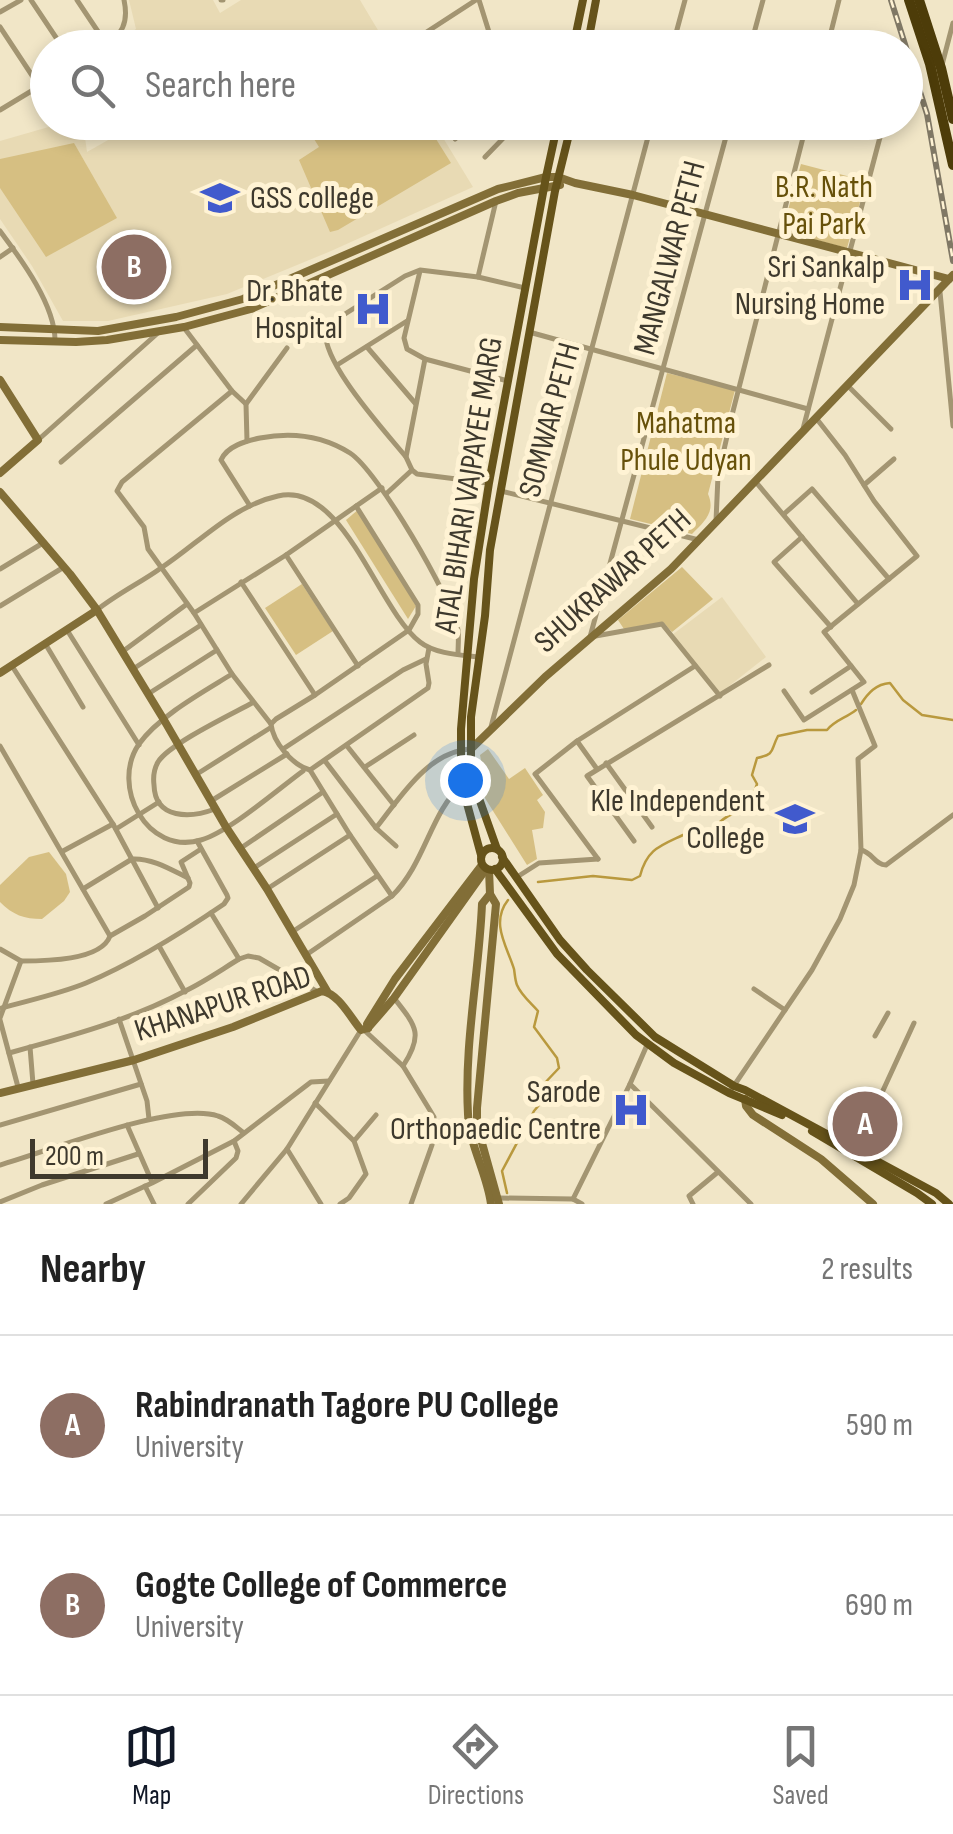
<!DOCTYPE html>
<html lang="en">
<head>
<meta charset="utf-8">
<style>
  body { margin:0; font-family:"Sofia Sans Condensed",sans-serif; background:#f2f2f2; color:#222 }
  .scale { position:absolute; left:30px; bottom:25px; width:178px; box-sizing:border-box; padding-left:10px; border:5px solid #3e392d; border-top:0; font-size:28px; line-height:35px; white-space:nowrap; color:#3e392d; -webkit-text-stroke:8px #fff3d4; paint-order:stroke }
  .you { position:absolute; left:465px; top:780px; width:35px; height:35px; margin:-25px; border:8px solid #fff; border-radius:50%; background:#1a73e8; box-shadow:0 0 0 15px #1a73e833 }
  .badge { display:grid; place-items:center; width:65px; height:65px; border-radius:50%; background:#111827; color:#fff; font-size:32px; font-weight:700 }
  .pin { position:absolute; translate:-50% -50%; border:5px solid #fff; box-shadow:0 2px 10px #0006 }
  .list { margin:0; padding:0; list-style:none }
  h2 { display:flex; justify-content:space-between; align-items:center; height:130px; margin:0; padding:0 40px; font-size:42px }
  h2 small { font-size:32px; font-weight:400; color:#767676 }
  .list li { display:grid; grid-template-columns:65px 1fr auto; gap:30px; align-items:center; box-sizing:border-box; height:180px; padding:0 40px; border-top:2px solid #e0e0e0 }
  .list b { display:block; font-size:38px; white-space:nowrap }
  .list p { margin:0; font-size:32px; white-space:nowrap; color:#767676 }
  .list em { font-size:32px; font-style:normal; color:#767676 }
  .icon { flex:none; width:55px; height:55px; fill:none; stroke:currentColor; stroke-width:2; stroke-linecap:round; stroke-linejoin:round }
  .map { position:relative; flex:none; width:953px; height:1204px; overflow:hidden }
  .search { position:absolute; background:#fff; box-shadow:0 5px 15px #0003; left:30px; right:30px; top:30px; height:110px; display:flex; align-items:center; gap:25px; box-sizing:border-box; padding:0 35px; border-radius:55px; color:#767676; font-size:38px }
  .sheet { height:490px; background:#fff }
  nav { display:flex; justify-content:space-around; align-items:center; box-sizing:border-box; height:140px; border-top:2px solid #e0e0e0; background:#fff; font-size:28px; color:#767676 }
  nav a { display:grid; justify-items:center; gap:5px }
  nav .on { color:#111827 }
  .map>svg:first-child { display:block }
  .built { fill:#e8dab4 }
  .green { fill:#d6bf82 }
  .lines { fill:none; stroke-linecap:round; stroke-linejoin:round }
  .stream { stroke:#b9993e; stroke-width:2.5 }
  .street { stroke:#a39572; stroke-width:5 }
  .secondary { stroke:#826e37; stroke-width:8 }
  .primary { stroke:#66531a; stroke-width:8 }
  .highway { stroke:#4d3c09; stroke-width:10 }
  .rail-casing { stroke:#807865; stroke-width:6 }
  .rail { stroke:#fff3d4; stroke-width:2.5; stroke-dasharray:8; stroke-linecap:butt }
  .labels { text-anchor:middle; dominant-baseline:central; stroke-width:10; stroke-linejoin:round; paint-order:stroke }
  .park-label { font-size:32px; fill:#67510a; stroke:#fff3d4 }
  .poi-label { font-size:32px; fill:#3e392d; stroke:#fff3d4; text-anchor:end }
  .street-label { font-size:32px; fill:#3e392d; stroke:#fff3d4 }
</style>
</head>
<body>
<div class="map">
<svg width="953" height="1204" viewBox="0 0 953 1204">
  <rect width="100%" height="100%" fill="#f1e6c7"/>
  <g class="built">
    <polygon points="129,0 213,0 220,13 241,0 360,0 388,47 121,48 119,41 136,29"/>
    <polygon points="66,122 83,123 87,152 138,123 434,123 473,187 331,251 227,294 108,321 63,321 32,266 0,219 0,141"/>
    <polygon points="722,597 766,657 719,694 672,635"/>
  </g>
  <g class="green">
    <polygon points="426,123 451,163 338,230 330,232 299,160 319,147 304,123"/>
    <polygon points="74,143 117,218 46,257 0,188 0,159"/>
    <polygon points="801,164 866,181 847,248 782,231"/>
    <path d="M667 373 735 390 708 494C716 512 704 522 692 534L630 519Z"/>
    <polygon points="359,509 416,606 408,619 346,520"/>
    <polygon points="682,567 713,599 672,632 663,622 624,629 618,620"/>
    <polygon points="302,584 333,631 296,655 265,608"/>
    <polygon points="488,749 509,779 525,768 543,795 537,800 545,812 543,828 532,830 537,859 527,865 483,795 485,781 480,755"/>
    <path d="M49 852 66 874 70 892 64 901 42 919C24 919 13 915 0 902V885L29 857Z"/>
  </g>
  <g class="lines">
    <g class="stream">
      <path d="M861 704C868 693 876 684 890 683L903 700 922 715 953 720"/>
      <path d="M538 882 593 876 632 880 640 876C647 849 660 846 683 835 712 845 709 824 732 814 737 812 743 811 748 810L757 784 752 775 757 758C776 754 770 751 778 736L807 730H827C835 720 846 718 856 710"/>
      <path d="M507 1193 502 1171 534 1111 545 1098 541 1087 559 1068 557 1058 534 1027 538 1011C531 1003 521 995 517 985 515 980 515 975 514 969 507 946 490 923 508 900"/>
    </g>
    <g class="street">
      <polyline points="31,0 63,48"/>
      <polyline points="77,0 107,45"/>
      <polyline points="221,0 223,0"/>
      <polyline points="479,0 494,48"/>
      <polyline points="0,12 21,0"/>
      <polyline points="0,27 39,86"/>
      <polyline points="589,39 621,48"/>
      <path d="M103 48C122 35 129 23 124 0"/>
      <polyline points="402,48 476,0"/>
      <polyline points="672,48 685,0"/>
      <polyline points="750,48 763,0"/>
      <polyline points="827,48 839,0"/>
      <polyline points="942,65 953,23"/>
      <polyline points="0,110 48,81"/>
      <polyline points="115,122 120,130"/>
      <polyline points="809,136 812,122"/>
      <polyline points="455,139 475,122"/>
      <polyline points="485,157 519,122"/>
      <path d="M0 231C21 259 56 306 55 342"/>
      <polyline points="0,257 13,248"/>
      <polyline points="420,271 404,338 407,349 425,359 508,381"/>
      <polyline points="478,277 496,201"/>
      <polyline points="940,292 953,426"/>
      <polyline points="185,329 232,391 246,404"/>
      <polyline points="529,332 808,409"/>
      <polyline points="367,347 415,403"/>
      <polyline points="425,359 406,457 412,470 417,474 488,483"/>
      <polyline points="337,365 407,321"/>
      <polyline points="847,385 891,429"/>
      <polyline points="232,391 122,482 117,491 144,527 148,549 194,613 232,674 271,724"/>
      <polyline points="803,429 884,122"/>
      <polyline points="38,440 159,332"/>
      <polyline points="247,441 246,404 287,348"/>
      <path d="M406 457C385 431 317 358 326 326L405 276 420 270 478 277 525 288"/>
      <polyline points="61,462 197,345"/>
      <polyline points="755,481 858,604"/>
      <polyline points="864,485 894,459"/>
      <polyline points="501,491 699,540"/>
      <polyline points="386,494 412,470"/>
      <path d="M250 506 221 460C227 446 246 441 260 438 291 432 323 436 350 453 378 471 451 597 458 630 459 638 458 646 458 654"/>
      <path d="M356 506 418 605V614L409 630 315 695 276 719 271 724C273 742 292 765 310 770L428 688 429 683 426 664 429 648"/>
      <polyline points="784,514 812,489 889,579"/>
      <polyline points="716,521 718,476 731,419 807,122"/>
      <polyline points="802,537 774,562 831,627"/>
      <polyline points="286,555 358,666"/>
      <polyline points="0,569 43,543"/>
      <polyline points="241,582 315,695"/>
      <polyline points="0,606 64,567"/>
      <path d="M97 610C117 594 140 583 161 568 199 543 232 506 278 496 344 481 377 609 420 642 435 654 461 655 479 657"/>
      <polyline points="194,613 286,555 382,488"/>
      <polyline points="67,630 139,745"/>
      <polyline points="46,645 83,707"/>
      <polyline points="122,652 187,604"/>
      <polyline points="12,666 113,824 158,908"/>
      <polyline points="133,669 201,625"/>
      <path d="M232 674C203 692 159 716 139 744 110 786 147 856 201 840 229 832 277 790 303 771"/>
      <polyline points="784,691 804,720 864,682 824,632 917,556 874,501 845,455 816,418"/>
      <polyline points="812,692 851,666"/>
      <polyline points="148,694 217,650"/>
      <polyline points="720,696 662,624 590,637 730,122"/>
      <polyline points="491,727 652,122"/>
      <polyline points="577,741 597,769"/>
      <path d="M0 746 110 936C101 961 44 961 21 961"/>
      <polyline points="347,746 394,805"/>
      <polyline points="283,749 403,670 426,659"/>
      <polyline points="325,761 376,828 396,846"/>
      <polyline points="606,763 652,827"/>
      <polyline points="365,767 414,735"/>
      <polyline points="310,770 350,835 392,896"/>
      <polyline points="197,774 270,728"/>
      <polyline points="211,801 287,754"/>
      <path d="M215 809C191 818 155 820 154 785 153 777 154 769 158 762 169 744 232 714 252 703"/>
      <path d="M376 828C400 798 428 751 471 749"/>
      <polyline points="116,829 159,802"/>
      <polyline points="634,841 587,776 769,665"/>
      <polyline points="241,848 323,792"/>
      <path d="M861 850C872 852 875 865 886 865L953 815"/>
      <polyline points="63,851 113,824"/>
      <polyline points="598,859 535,774 577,741 695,666"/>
      <polyline points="254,868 337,814"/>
      <polyline points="517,877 539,863 598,859"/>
      <path d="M83 889 132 859C152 858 170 869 188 878"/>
      <polyline points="267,889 350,835"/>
      <polyline points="211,913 239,959"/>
      <polyline points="292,932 377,876"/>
      <polyline points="110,936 145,916 189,887 190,883 181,862 201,849"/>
      <polyline points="159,946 185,992"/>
      <polyline points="0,949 21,961 0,1018"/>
      <path d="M306 955 392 896C425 864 431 811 462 785"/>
      <polyline points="754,989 785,1010"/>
      <path d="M394 998C416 1026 424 1034 403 1066"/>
      <path d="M2 1008C30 1000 59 994 86 983 134 963 180 934 224 904L228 898 227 895 197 841"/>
      <polyline points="119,1019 147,1101 149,1119"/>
      <polyline points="0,1020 18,1087"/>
      <polyline points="364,1030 403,1066 434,1117 432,1145 411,1204"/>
      <polyline points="875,1036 888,1013"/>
      <polyline points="30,1047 33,1084"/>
      <path d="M9 1053C68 1037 131 1020 185 991 204 982 221 970 239 959L248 956 259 958 316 991"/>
      <polyline points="630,1084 751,1204"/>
      <polyline points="729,1093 812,970 840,919 854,885 861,850 858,759 875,746 852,690"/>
      <polyline points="880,1097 914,1023"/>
      <polyline points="315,1103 354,1141"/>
      <polyline points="0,1125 141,1084"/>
      <polyline points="127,1125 152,1182"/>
      <polyline points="287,1149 321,1204"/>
      <path d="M0 1165C49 1151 174 1101 218 1116 228 1119 236 1127 244 1133"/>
      <polyline points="145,1186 154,1204"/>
      <polyline points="499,1198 573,1199"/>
      <polyline points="0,1202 42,1185 138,1154"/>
      <polyline points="106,1204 152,1183 234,1141 311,1082 329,1081"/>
      <polyline points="188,1204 236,1158 238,1151 234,1141"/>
      <polyline points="241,1204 287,1149 361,1030"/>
      <polyline points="340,1204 349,1198 366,1174 354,1141 376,1115"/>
      <polyline points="582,1204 573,1199 630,1084 647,1045"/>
      <polyline points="693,1204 689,1196 718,1172"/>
    </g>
    <g class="secondary">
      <polyline points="0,327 98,331 176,317 243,299 498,189 546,177 558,177 575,183 633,195 949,279"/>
      <polyline points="0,340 76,342 107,340 184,327 251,309 496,201 518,193 560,185"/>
      <polyline points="0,380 38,440 0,473"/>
      <polyline points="0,492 70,574 97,610 164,720 226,827 267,889 327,991"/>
      <polyline points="0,673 97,610"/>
      <polyline points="471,749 545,677 671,569 953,275"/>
      <path d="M489 870 490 894 482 904C479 974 464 1044 468 1114 469 1145 487 1173 491 1204"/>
      <polyline points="490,894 496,904 477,1108 477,1125 499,1204"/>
      <polyline points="368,1028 367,1024 395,979 482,865"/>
      <polyline points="368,1028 394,998 486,869"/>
      <path d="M0 1093 134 1060 233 1027 322 991C339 994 350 1017 361 1030L368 1028"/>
      <polyline points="745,1099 746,1106 753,1115 821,1159 873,1204"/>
    </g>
    <g class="primary">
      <polyline points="573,48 583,0"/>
      <polyline points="587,48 596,0"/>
      <circle cx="492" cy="859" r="11"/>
      <polyline points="497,849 475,787 471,759 471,717 485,616 490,550 555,191 572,122"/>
      <polyline points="481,855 462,785 461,768 461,729 474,579 489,483 546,177 558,122"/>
      <polyline points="502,857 560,940 587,970 655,1037 734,1086 745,1090 936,1193 949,1204"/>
      <polyline points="495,869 557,954 636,1035 674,1063 729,1093 782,1115"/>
      <polyline points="812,1131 917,1193 932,1204"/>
    </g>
    <g class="highway">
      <polyline points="909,0 930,64 953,165"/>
      <polyline points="919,0 941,68 953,119"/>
    </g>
    <g class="rail-casing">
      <polyline id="rail" points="891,0 927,114 953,261"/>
    </g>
    <use href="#rail" class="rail"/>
  </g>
  <defs>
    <g id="university-bare" transform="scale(3)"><path d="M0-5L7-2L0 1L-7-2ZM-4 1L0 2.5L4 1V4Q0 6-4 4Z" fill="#415acd" stroke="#fff3d4" stroke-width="2.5" paint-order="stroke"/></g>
    <g id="hospital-bare" transform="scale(3)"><path d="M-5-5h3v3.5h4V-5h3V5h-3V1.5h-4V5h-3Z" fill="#415acd" stroke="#fff3d4" stroke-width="2.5" paint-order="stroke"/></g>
  </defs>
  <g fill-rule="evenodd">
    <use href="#university-bare" x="220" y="198"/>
    <use href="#hospital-bare" x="915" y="285"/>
    <use href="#hospital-bare" x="373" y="309"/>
    <use href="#university-bare" x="795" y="819"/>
    <use href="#hospital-bare" x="631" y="1110"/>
  </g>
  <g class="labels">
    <g class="park-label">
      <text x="824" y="187">B.R. Nath<tspan x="824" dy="37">Pai Park</tspan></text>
      <text x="686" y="423">Mahatma<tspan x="686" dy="37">Phule Udyan</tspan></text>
    </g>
    <g class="poi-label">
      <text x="250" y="198" text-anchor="start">GSS college</text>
      <text x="885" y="267">Sri Sankalp<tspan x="885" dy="37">Nursing Home</tspan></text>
      <text x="343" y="291">Dr. Bhate<tspan x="343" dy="37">Hospital</tspan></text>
      <text x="765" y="801">Kle Independent<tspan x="765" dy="37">College</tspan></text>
      <text x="601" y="1092">Sarode<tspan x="601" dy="37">Orthopaedic Centre</tspan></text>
    </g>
    <g class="street-label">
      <text transform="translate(670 258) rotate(-75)">MANGALWAR PETH</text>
      <text transform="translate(550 420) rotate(-75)">SOMWAR PETH</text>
      <text transform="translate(469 485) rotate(-81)">ATAL BIHARI VAJPAYEE MARG</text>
      <text transform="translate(613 581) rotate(-42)">SHUKRAWAR PETH</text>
      <text transform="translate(223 1004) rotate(-18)">KHANAPUR ROAD</text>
    </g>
  </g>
</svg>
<div class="scale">200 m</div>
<div class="you"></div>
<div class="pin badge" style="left:865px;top:1124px;background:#8d6e63">A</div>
<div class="pin badge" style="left:134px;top:267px;background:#8d6e63">B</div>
<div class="search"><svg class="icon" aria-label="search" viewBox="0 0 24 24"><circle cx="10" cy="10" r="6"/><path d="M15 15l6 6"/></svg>Search here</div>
</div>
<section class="sheet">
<h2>Nearby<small>2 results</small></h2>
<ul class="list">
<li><span class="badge" style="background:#8d6e63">A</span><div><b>Rabindranath Tagore PU College</b><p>University</p></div><em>590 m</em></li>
<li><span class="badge" style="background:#8d6e63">B</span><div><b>Gogte College of Commerce</b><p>University</p></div><em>690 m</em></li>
</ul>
</section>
<nav>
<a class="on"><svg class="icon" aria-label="map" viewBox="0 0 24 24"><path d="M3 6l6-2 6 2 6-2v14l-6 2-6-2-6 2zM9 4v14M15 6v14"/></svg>Map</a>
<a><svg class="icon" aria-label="directions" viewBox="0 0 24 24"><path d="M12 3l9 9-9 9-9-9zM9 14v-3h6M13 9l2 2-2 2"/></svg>Directions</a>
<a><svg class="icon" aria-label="saved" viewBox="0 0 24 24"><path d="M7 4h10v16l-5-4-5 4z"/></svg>Saved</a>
</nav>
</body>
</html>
